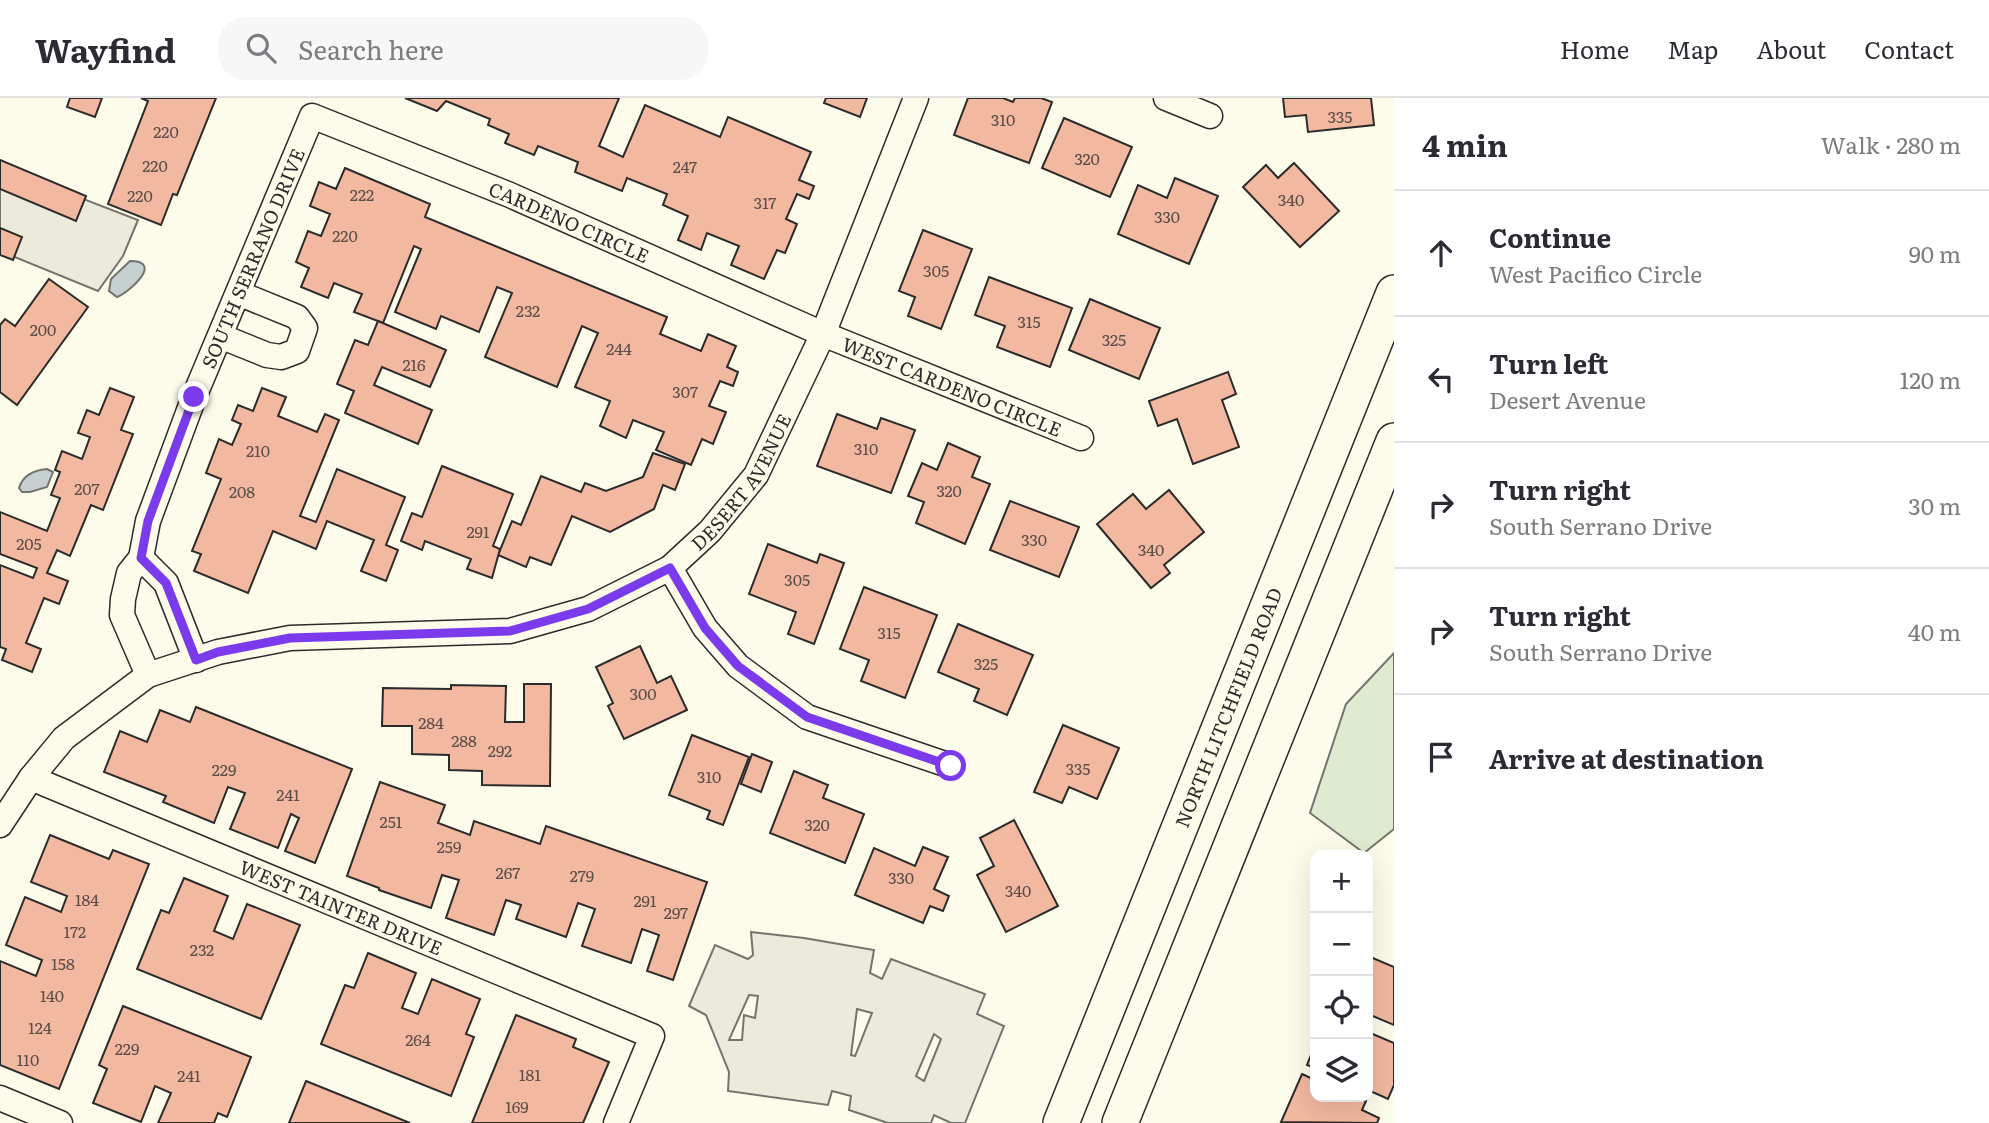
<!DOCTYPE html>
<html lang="en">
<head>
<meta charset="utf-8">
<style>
  body { margin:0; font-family:Literata,serif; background:#f7f7f7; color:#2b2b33 }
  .controls { position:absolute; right:21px; bottom:21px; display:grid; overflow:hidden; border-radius:14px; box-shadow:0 7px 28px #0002 }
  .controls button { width:63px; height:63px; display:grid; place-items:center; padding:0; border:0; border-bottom:2px solid #e1e1e2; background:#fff; color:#2b2b33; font:35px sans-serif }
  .stop { position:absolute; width:21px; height:21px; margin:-16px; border:5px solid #7c3aed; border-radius:50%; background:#fff }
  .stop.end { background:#7c3aed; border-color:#fff; box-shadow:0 2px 7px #0008 }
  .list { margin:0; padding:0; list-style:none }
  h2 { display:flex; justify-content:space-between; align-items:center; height:91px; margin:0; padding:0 28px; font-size:30px }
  h2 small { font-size:23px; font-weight:400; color:#7c7c81 }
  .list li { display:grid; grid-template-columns:46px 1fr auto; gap:21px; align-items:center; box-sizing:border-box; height:126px; padding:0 28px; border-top:2px solid #e1e1e2 }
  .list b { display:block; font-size:26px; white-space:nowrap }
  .list p { margin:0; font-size:23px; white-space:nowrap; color:#7c7c81 }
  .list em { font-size:23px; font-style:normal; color:#7c7c81 }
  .icon { flex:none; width:38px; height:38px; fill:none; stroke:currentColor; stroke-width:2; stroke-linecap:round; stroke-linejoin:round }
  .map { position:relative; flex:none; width:1394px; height:1025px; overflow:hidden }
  header { display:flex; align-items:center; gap:42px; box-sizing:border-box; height:98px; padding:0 35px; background:#fff; border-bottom:2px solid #e1e1e2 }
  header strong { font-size:33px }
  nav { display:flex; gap:38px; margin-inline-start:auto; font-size:24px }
  .search { width:490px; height:63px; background:#f7f7f7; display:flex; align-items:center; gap:18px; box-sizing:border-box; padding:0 24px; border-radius:28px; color:#7c7c81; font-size:26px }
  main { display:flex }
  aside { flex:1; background:#fff }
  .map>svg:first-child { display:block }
  .green { fill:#deebd1; stroke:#74746e; stroke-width:2 }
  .parking { fill:#eceadb; stroke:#74746e; stroke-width:2; fill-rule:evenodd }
  .water { fill:#c7d0d0; stroke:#74746e; stroke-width:2 }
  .building { fill:#f2b8a0; stroke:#2b2b2b; stroke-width:2 }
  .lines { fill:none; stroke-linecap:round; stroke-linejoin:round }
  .minor-casing { stroke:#2b2b2b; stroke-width:27 }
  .secondary-casing { stroke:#2b2b2b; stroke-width:38 }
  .minor { stroke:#fdfbea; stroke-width:24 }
  .secondary { stroke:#fdfbea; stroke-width:35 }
  .route { stroke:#7c3aed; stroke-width:9 }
  .labels { text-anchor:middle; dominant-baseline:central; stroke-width:5; stroke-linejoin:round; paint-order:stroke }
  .number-label { font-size:16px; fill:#5d4e48 }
  .street-label { font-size:19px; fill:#2b2b2b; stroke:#fdfbea }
</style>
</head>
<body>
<header>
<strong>Wayfind</strong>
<div class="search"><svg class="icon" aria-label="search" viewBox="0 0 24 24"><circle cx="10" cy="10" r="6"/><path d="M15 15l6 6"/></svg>Search here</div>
<nav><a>Home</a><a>Map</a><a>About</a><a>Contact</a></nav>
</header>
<main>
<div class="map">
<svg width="1394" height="1025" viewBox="0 0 1394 1025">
  <rect width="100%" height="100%" fill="#fdfbea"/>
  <polygon class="green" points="1394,555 1394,731 1364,755 1310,715 1346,606"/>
  <g class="parking">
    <polygon points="0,69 138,122 123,158 98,193 0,153"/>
    <path d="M751 834 804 840 874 852 870 875 882 881 891 861 985 896 977 916 1004 928 965 1025H951L934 1017 931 1025H888L849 1012 851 998 832 993 828 1007 728 993 729 974 706 917 689 908 715 847 748 861 753 857ZM749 897 758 898 755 920 744 917 742 942H729ZM857 911 872 915 855 958 851 957ZM934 936 941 941 924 983 916 978Z"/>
  </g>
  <g class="water">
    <path d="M130 163C164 163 130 194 117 199L109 193 111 181Z"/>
    <path d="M47 371 53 374 47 389 30 394H22L19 390C23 377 35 372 47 371Z"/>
  </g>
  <g class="building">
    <polygon points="70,0 102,0 95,19 67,9"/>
    <polygon points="141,0 216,0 177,97 173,96 161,127 108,106 148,3"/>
    <polygon points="405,0 619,0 599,48 623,59 645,7 720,39 728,19 811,54 799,82 814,88 809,101 797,96 786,121 797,126 785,155 777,152 764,181 731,167 739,148 707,135 701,152 678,142 688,118 663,107 667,96 627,80 622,93 575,74 578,64 538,48 534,57 505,45 509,36 488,27 490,21 446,3 437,13"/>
    <polygon points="826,0 867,0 860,19 824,5"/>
    <polygon points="968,0 1003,0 1013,4 1015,0 1041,0 1052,4 1029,65 954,37"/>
    <polygon points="1283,0 1371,0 1374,27 1308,34 1306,17 1285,19"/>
    <polygon points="1064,20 1132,49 1110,99 1042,70"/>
    <polygon points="0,62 86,98 76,123 0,91"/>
    <polygon points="1294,65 1339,113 1300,149 1243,89 1266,67 1278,80"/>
    <polygon points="345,70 430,106 425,119 667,219 660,236 701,253 708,236 736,248 727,269 738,274 733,288 720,283 709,308 726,314 713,346 702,341 691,367 656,352 664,334 633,322 626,340 600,328 610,303 575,289 598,235 582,228 557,289 485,259 512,195 497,189 479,234 441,218 436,231 395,214 421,151 414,148 383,225 354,214 362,196 334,185 328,200 301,189 309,170 296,164 308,133 321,138 330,116 310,108 319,84 336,91"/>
    <polygon points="1175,80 1218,98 1189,166 1118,136 1138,87 1167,100"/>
    <polygon points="0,130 22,139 13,162 0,157"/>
    <polygon points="923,132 972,151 941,231 908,218 915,199 899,193"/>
    <polygon points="989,179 1072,210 1050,269 997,249 1005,228 975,217"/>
    <polygon points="49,181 88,209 17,307 0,294 0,227 5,221 15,228"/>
    <polygon points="1090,201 1160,230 1139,281 1069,252"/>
    <polygon points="378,223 446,252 430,289 382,269 374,287 432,312 418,346 345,315 354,293 337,286 355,242 368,247"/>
    <polygon points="1228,274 1236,296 1222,302 1239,349 1193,366 1177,321 1158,328 1149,303"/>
    <polygon points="110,290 134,299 121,332 133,336 103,412 91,407 70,458 57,452 47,475 68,483 59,506 44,500 26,545 41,551 32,574 2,562 6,551 0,549 0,467 33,480 37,470 0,456 0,414 47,433 60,400 51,397 60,374 55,372 62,353 82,361 90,339 78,335 87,312 99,317"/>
    <polygon points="262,290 286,299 278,318 317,334 325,316 339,322 300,418 316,424 337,371 405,399 386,447 398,452 386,483 361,473 374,442 327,423 316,451 273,433 248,495 194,473 201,456 192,453 221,381 206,375 219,341 232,347 241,326 232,322 238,307 253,313"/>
    <polygon points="837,316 877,331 881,320 915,332 891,395 817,368"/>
    <polygon points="948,345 980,359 972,379 990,386 965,446 916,425 924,404 908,398 922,365 937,372"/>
    <polygon points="653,355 685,366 675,392 663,387 654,411 610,434 572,418 551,467 530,459 526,469 498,457 512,423 521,427 541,378 581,394 585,385 606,393 643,379"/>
    <polygon points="442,368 513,396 493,448 500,451 492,480 467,471 471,461 425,443 422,452 401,443 412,415 422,419"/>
    <polygon points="1169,392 1204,434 1164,467 1170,475 1151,490 1097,426 1133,396 1146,411"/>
    <polygon points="1010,403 1079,429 1059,479 990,452"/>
    <polygon points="768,446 817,465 820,456 844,465 814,546 788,536 796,514 749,496"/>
    <polygon points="864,489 937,517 905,600 861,583 869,562 840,551"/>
    <polygon points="958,526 1033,557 1007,617 974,603 979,591 938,574"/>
    <polygon points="640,548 657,585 671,578 687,612 624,641 608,608 613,605 596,569"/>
    <polygon points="524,586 551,586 550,688 482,687 482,673 449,672 449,657 412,656 412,628 382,628 383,590 451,591 451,587 506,588 505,624 524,624"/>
    <polygon points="196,609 352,671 315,765 285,753 299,720 291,716 278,750 230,731 245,695 228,689 214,725 163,704 166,698 104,674 120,633 147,644 160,612 190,624"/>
    <polygon points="1063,627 1119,650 1097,701 1069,689 1062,705 1034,694"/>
    <polygon points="692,637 749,659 723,727 707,721 710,713 669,697"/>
    <polygon points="752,656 772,664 761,694 741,686"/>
    <polygon points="794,673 828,687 823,700 864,716 845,765 770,735"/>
    <polygon points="380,684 445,707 438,725 470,737 474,723 540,746 546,728 707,784 673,882 647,873 659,837 642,831 631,865 582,848 595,811 578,805 566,839 516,821 521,807 506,802 494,837 446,820 459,782 442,777 431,810 379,792 379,790 347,778"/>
    <polygon points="1014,722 1058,808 1006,834 977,777 994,768 980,740"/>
    <polygon points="50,737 109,761 113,752 149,766 59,991 0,967 0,863 36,878 42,862 6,847 25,799 61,814 67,798 31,784"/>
    <polygon points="923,749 948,759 934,791 949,798 943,813 930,808 923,825 855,797 874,750 915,768"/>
    <polygon points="184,780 228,798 214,833 233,841 247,806 300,827 261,921 137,871 161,812 169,815"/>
    <polygon points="368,855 416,875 402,910 418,916 432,881 480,901 466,936 474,939 451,998 321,946 345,887 354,890"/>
    <polygon points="1368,858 1394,869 1394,927 1368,916"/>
    <polygon points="123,908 251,959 227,1019 218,1015 214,1025 158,1025 171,995 155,988 141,1024 93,1005 107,971 99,967"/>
    <polygon points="516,917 576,941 573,949 609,964 583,1025 472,1025"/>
    <polygon points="1368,934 1394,945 1394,987 1388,1001 1368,992"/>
    <polygon points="1315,947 1315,970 1307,967"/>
    <polygon points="1302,976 1315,982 1315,999 1355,999 1366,1003 1362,1012 1379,1020 1377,1025 1281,1024"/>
    <polygon points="306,983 410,1025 289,1025"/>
  </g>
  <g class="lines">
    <g class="minor-casing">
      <g id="minor">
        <polyline points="1166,0 1210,18"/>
        <polyline points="220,238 267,257 281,259 297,253 305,230 297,219 238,195"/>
        <polyline points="141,460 166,485 196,562"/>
        <polyline points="670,470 705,530 738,568 807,619 951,668"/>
        <path id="s1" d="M148 577 122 517 123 501 129 475 141 460 148 423 194 299 312 18 510 97 823 236 1081 340"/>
        <path id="s2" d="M31 680 652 938 616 1025"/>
        <path id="s3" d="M0 727 31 680 64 640 148 577 218 554 290 540 510 533 588 511 670 470 710 433 756 377 823 236 916 0"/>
        <polyline points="0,1000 60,1025"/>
      </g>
    </g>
    <g class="secondary-casing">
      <g id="secondary">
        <path id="s4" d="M1061 1025 1394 195"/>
        <polyline points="1120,1025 1394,343"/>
      </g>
    </g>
    <use href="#minor" class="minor"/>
    <use href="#secondary" class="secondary"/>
  </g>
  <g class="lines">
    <polyline class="route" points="194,299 148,423 141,460 166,485 196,562 218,554 290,540 510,533 588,511 670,470 705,530 738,568 807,619 951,668"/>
  </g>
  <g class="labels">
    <g class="number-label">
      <text x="1340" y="18">335</text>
      <text x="1003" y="21">310</text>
      <text x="166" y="33">220</text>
      <text x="1087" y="60">320</text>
      <text x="155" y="67">220</text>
      <text x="685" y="68">247</text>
      <text x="362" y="96">222</text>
      <text x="140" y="97">220</text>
      <text x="1291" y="101">340</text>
      <text x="765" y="104">317</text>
      <text x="1167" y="118">330</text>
      <text x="345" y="137">220</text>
      <text x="936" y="172">305</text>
      <text x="528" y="212">232</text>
      <text x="1029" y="223">315</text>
      <text x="43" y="231">200</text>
      <text x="1114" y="241">325</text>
      <text x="619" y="250">244</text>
      <text x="414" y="266">216</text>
      <text x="685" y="293">307</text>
      <text x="866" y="350">310</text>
      <text x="258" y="352">210</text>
      <text x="87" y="390">207</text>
      <text x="949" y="392">320</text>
      <text x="242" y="393">208</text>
      <text x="478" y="433">291</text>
      <text x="1034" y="441">330</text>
      <text x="29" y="445">205</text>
      <text x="1151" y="451">340</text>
      <text x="797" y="481">305</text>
      <text x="889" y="534">315</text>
      <text x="986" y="565">325</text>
      <text x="643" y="595">300</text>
      <text x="431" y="624">284</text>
      <text x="464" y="642">288</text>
      <text x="500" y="652">292</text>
      <text x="1078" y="670">335</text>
      <text x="224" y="671">229</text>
      <text x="709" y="678">310</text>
      <text x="288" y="696">241</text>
      <text x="391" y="723">251</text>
      <text x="817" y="726">320</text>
      <text x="449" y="748">259</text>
      <text x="508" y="774">267</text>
      <text x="582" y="777">279</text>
      <text x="901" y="779">330</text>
      <text x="1018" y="792">340</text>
      <text x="87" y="801">184</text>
      <text x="645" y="802">291</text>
      <text x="676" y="814">297</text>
      <text x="75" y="833">172</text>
      <text x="202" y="851">232</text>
      <text x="63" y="865">158</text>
      <text x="52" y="897">140</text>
      <text x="40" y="929">124</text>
      <text x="418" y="941">264</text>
      <text x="127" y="950">229</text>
      <text x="28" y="961">110</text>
      <text x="530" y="976">181</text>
      <text x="189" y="977">241</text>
      <text x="517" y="1008">169</text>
    </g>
    <g class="street-label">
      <text stroke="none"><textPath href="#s1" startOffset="880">CARDENO CIRCLE</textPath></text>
      <text stroke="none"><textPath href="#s1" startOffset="448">SOUTH SERRANO DRIVE</textPath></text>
      <text stroke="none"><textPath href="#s1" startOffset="1297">WEST CARDENO CIRCLE</textPath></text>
      <text stroke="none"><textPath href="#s3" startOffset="866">DESERT AVENUE</textPath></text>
      <text stroke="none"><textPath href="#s4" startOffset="448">NORTH LITCHFIELD ROAD</textPath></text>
      <text stroke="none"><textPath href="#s2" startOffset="336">WEST TAINTER DRIVE</textPath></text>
    </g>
  </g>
</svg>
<div class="controls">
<button>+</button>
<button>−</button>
<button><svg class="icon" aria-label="locate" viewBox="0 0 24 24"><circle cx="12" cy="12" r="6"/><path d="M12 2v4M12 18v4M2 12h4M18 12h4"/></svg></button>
<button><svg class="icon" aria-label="layers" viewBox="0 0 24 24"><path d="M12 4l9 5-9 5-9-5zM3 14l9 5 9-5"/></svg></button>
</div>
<div class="stop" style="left:951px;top:668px"></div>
<div class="stop end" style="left:194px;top:299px"></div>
</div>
<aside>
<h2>4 min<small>Walk · 280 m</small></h2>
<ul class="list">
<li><svg class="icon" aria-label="ahead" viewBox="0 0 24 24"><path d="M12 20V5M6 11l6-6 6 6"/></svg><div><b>Continue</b><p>West Pacifico Circle</p></div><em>90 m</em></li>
<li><svg class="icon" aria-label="left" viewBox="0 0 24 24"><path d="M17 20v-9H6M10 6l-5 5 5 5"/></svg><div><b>Turn left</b><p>Desert Avenue</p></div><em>120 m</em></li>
<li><svg class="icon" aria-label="right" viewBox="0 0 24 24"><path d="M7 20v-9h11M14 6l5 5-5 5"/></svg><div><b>Turn right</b><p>South Serrano Drive</p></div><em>30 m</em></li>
<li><svg class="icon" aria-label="right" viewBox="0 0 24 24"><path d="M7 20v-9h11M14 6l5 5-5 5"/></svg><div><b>Turn right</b><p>South Serrano Drive</p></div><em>40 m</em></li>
<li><svg class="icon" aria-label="arrive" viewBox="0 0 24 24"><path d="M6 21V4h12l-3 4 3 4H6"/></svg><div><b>Arrive at destination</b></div></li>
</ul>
</aside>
</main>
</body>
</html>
